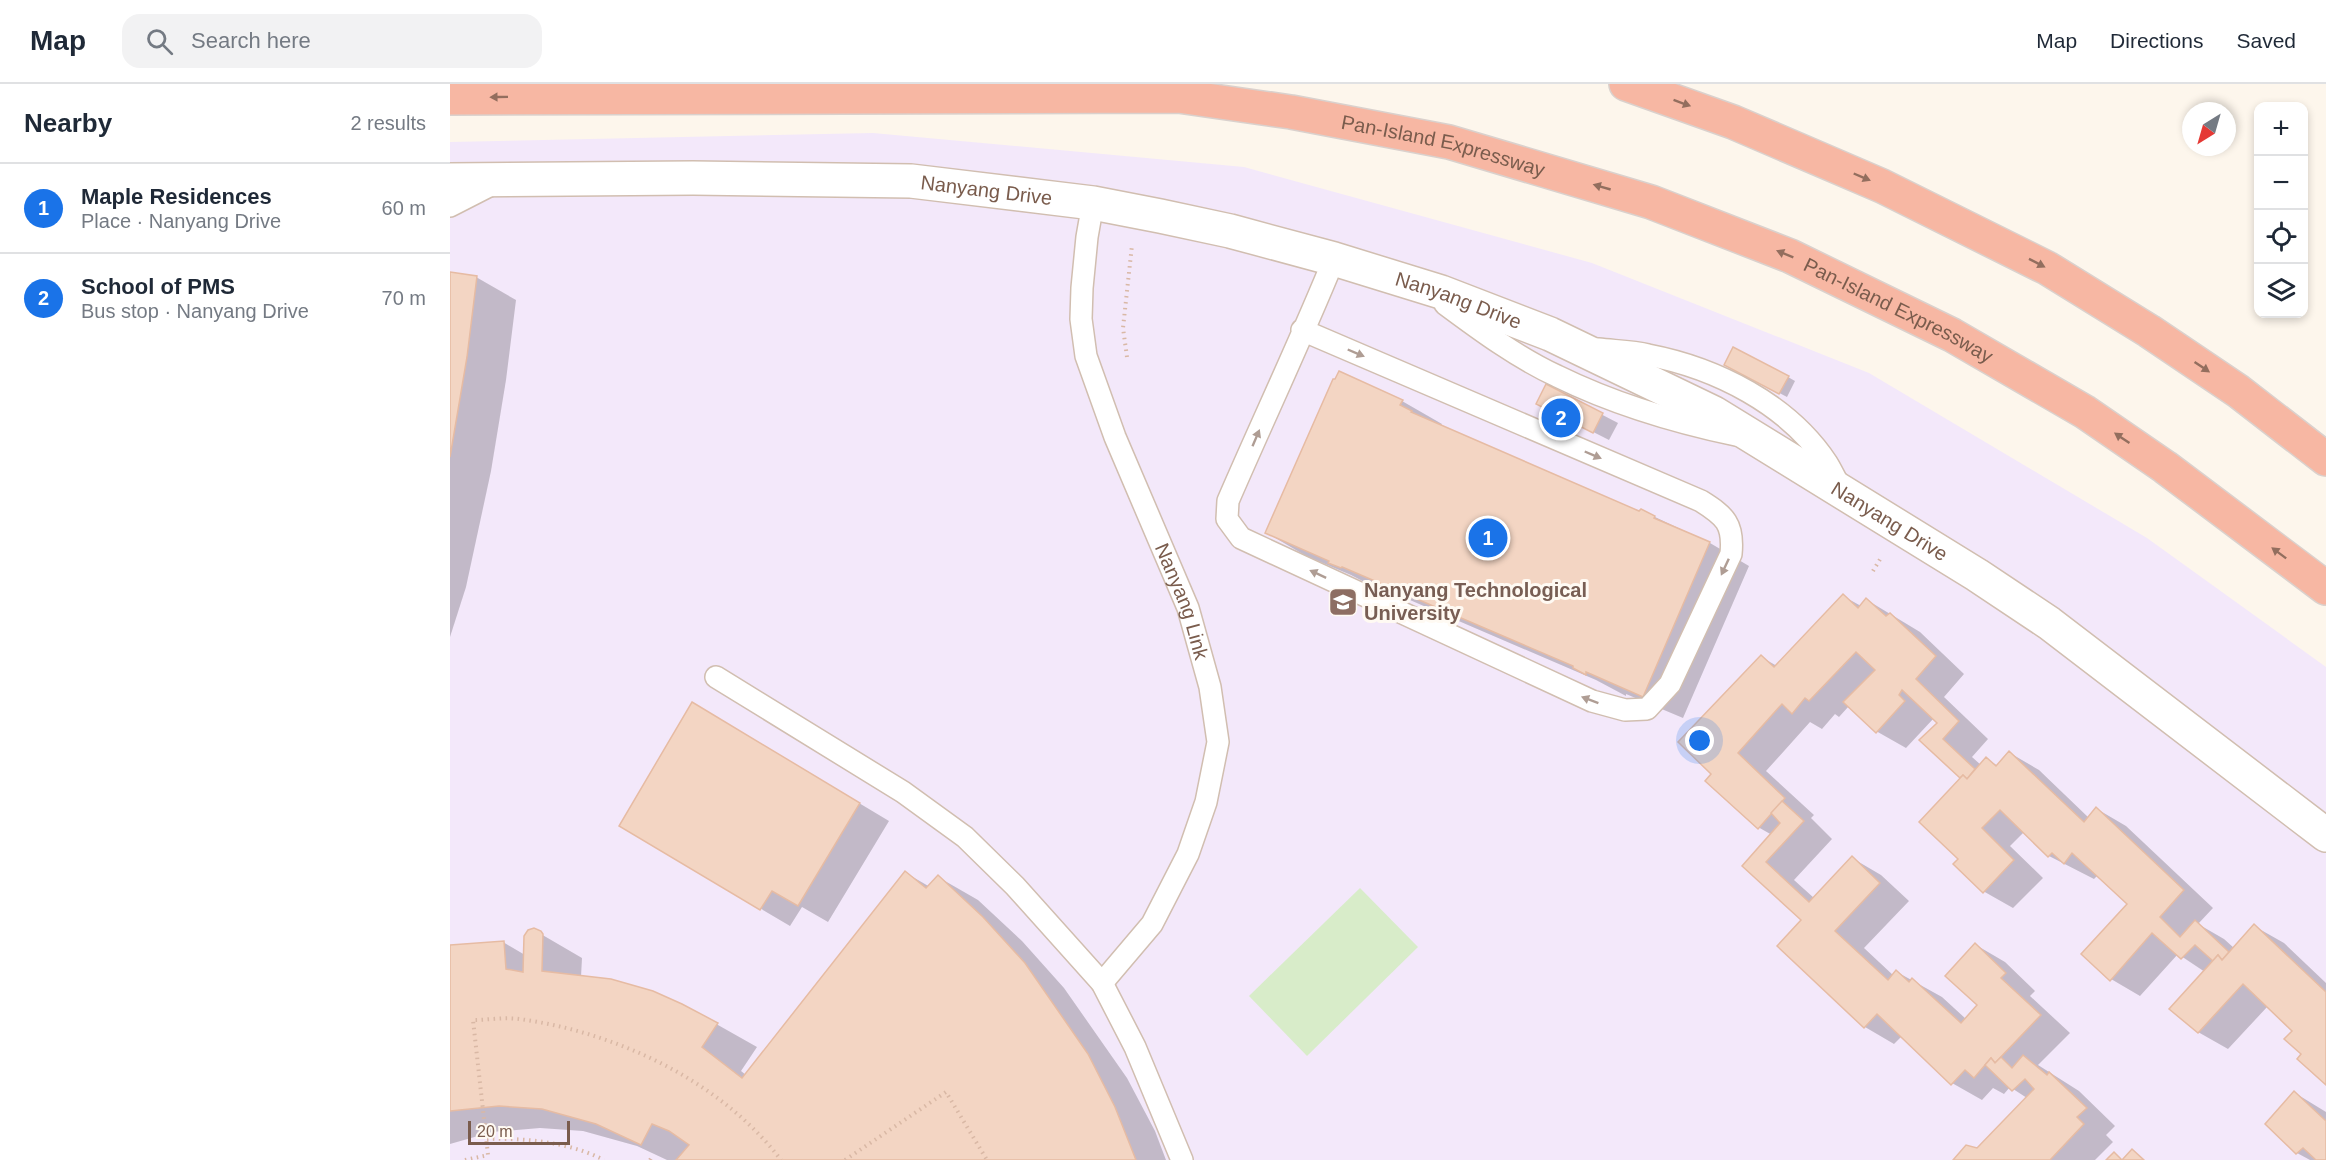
<!DOCTYPE html>
<html lang="en">
<head>
<meta charset="utf-8">
<style>
  body { margin:0; font-family:Arial,sans-serif; background:#f2f2f3; color:#1f2937 }
  .controls { position:absolute; right:18px; top:18px; display:grid; overflow:hidden; border-radius:12px; box-shadow:0 3px 9px #0003 }
  .controls button { width:54px; height:54px; display:grid; place-items:center; padding:0; border:0; border-bottom:2px solid #e0e1e3; background:#fff; color:#1f2937; font:30px sans-serif }
  .compass { position:absolute; left:1732px; top:18px; width:54px; height:54px; border-radius:50%; background:#fff; box-shadow:0 3px 9px #0003; rotate:217deg }
  .scale { position:absolute; left:18px; bottom:15px; width:102px; box-sizing:border-box; padding-left:6px; border:3px solid #7a5c4d; border-top:0; font-size:16px; line-height:21px; white-space:nowrap; color:#7a5c4d; -webkit-text-stroke:4px #fffaf3; paint-order:stroke }
  .you { position:absolute; left:1250px; top:657px; width:21px; height:21px; margin:-15px; border:4px solid #fff; border-radius:50%; background:#1a73e8; box-shadow:0 0 0 9px #1a73e833 }
  .badge { display:grid; place-items:center; width:39px; height:39px; border-radius:50%; background:#1a73e8; color:#fff; font-size:20px; font-weight:700 }
  .pin { position:absolute; translate:-50% -50%; border:3px solid #fff; box-shadow:0 2px 6px #0006 }
  .list { margin:0; padding:0; list-style:none }
  h2 { display:flex; justify-content:space-between; align-items:center; height:78px; margin:0; padding:0 24px; font-size:26px }
  h2 small { font-size:20px; font-weight:400; color:#747a83 }
  .list li { display:grid; grid-template-columns:39px 1fr auto; gap:18px; align-items:center; box-sizing:border-box; height:90px; padding:0 24px; border-top:2px solid #e0e1e3 }
  .list b { display:block; font-size:22px; white-space:nowrap }
  .list p { margin:0; font-size:20px; white-space:nowrap; color:#747a83 }
  .list em { font-size:20px; font-style:normal; color:#747a83 }
  .icon { flex:none; width:33px; height:33px; fill:none; stroke:currentColor; stroke-width:2; stroke-linecap:round; stroke-linejoin:round }
  .map { position:relative; flex:none; width:1876px; height:1076px; overflow:hidden }
  header { display:flex; align-items:center; gap:36px; box-sizing:border-box; height:84px; padding:0 30px; background:#fff; border-bottom:2px solid #e0e1e3 }
  header strong { font-size:28px }
  nav { display:flex; gap:33px; margin-inline-start:auto; font-size:21px }
  .search { width:420px; height:54px; background:#f2f2f3; display:flex; align-items:center; gap:15px; box-sizing:border-box; padding:0 21px; border-radius:18px; color:#747a83; font-size:22px }
  main { display:flex }
  aside { flex:1; background:#fff }
  .map>svg:first-child { display:block }
  .education { fill:#f3e8fa }
  .green { fill:#d8ecc9 }
  .shadow { fill:#0003 }
  .building { fill:#f3d5c3; stroke:#e6bba3; stroke-width:1.5 }
  .lines { fill:none; stroke-linecap:round; stroke-linejoin:round }
  .service-casing { stroke:#d1beb0; stroke-width:24 }
  .minor-casing { stroke:#d1beb0; stroke-width:36 }
  .motorway-casing { stroke:#dad1cd; stroke-width:36 }
  .path { stroke:#d9b8a5; stroke-width:4; stroke-dasharray:1.5 4.5; stroke-linecap:butt }
  .service { stroke:#fff; stroke-width:21 }
  .minor { stroke:#fff; stroke-width:33 }
  .motorway { stroke:#f7b7a3; stroke-width:33 }
  .oneway { fill:#936e5e }
  .oneway2 { fill:#af9d94 }
  .labels { text-anchor:middle; dominant-baseline:central; stroke-width:6; stroke-linejoin:round; paint-order:stroke }
  .street-label { font-size:20px; fill:#7a5c4d; stroke:#fffaf3 }
  .education-label { font-size:20px; font-weight:bold; fill:#785e54; stroke:#fffaf3; text-anchor:start }
</style>
</head>
<body>
<header>
<strong>Map</strong>
<div class="search"><svg class="icon" aria-label="search" viewBox="0 0 24 24"><circle cx="10" cy="10" r="6"/><path d="M15 15l6 6"/></svg>Search here</div>
<nav><a>Map</a><a>Directions</a><a>Saved</a></nav>
</header>
<main>
<aside>
<h2>Nearby<small>2 results</small></h2>
<ul class="list">
<li><span class="badge">1</span><div><b>Maple Residences</b><p>Place · Nanyang Drive</p></div><em>60 m</em></li>
<li><span class="badge">2</span><div><b>School of PMS</b><p>Bus stop · Nanyang Drive</p></div><em>70 m</em></li>
</ul>
</aside>
<div class="map">
<svg width="1876" height="1076" viewBox="0 0 1876 1076">
  <rect width="100%" height="100%" fill="#fdf6ec"/>
  <polygon class="education" points="423,49 794,83 1142,179 1419,289 1697,454 1876,583 1876,1076 0,1076 0,58"/>
  <polygon class="green" points="910,804 968,863 857,972 799,912"/>
  <g class="shadow">
    <polygon points="0,190 26,193 66,216 56,296 41,387 16,503 0,553"/>
    <polygon points="1276,280 1338,293 1345,297 1337,313"/>
    <polygon points="1097,302 1168,339 1159,356 1104,328"/>
    <polygon points="952,317 992,340 990,343 1190,429 1191,427 1205,433 1260,459 1299,482 1233,634 1176,610 1176,612 1146,596 932,504 931,506 920,501 901,491 856,472 817,449"/>
    <polygon points="1393,512 1411,522 1417,516 1470,548 1514,590 1494,613 1538,655 1522,673 1531,681 1537,675 1548,682 1560,669 1589,686 1639,734 1647,725 1676,742 1763,824 1748,840 1774,855 1784,864 1804,842 1834,859 1876,899 1876,999 1853,970 1844,947 1818,922 1778,965 1748,948 1755,888 1728,870 1690,912 1661,895 1679,820 1648,791 1644,795 1599,772 1574,748 1560,762 1593,794 1563,824 1533,807 1511,775 1512,694 1471,656 1489,639 1484,634 1456,664 1426,647 1399,622 1389,633 1385,630 1372,645 1360,638 1316,687 1364,731 1361,734 1382,755 1344,796 1364,814 1402,774 1431,791 1459,817 1414,864 1444,892 1447,888 1492,913 1516,935 1529,921 1526,861 1555,878 1585,907 1580,912 1620,949 1588,981 1629,1007 1665,1042 1656,1051 1663,1058 1645,1076 1505,1076 1527,1066 1577,1014 1560,1003 1554,1010 1543,1004 1532,1016 1502,999 1452,952 1444,960 1415,943 1353,836 1294,782 1322,751 1308,743 1263,690 1311,573 1327,582"/>
    <polygon points="272,637 439,737 378,838 352,823 340,842 171,742"/>
    <polygon points="456,789 480,803 488,793 528,816 572,857 614,904 677,994 705,1047 716,1076 217,1076 187,1062 133,1047 90,1044 42,1048 0,1060 0,863 53,858 75,871 84,846 132,874 131,893 202,908 268,941 307,963 291,987 296,991"/>
    <polygon points="1845,1009 1876,1028 1876,1076 1860,1076 1847,1069"/>
  </g>
  <g class="building">
    <polygon points="0,188 27,192 17,273 0,373"/>
    <polygon points="1283,263 1339,292 1329,310 1274,281"/>
    <polygon points="889,287 953,316 950,321 962,327 961,328 1189,427 1191,425 1205,432 1204,434 1260,458 1193,613 1136,588 1136,591 1123,584 1123,582 892,483 891,484 878,479 879,477 815,449 883,295 885,295"/>
    <polygon points="1096,300 1153,329 1143,349 1086,320"/>
    <polygon points="1393,510 1408,524 1416,514 1436,532 1440,529 1486,572 1466,595 1509,637 1493,655 1525,685 1517,695 1513,691 1510,694 1469,656 1487,639 1452,606 1449,611 1455,617 1426,649 1393,618 1425,586 1406,568 1359,617 1355,614 1342,630 1332,620 1288,669 1335,714 1308,745 1255,697 1261,690 1228,658 1311,571 1324,583"/>
    <polygon points="242,618 410,719 348,822 322,807 310,826 169,742"/>
    <polygon points="1559,667 1634,738 1646,723 1734,806 1710,833 1730,853 1745,836 1779,868 1772,876 1768,871 1763,877 1745,861 1731,875 1702,849 1660,897 1631,870 1677,820 1622,769 1614,780 1602,769 1598,773 1550,726 1532,744 1564,776 1533,809 1503,780 1508,775 1469,738 1513,691 1517,695 1536,673 1546,682"/>
    <polygon points="1332,717 1354,737 1316,778 1359,818 1402,772 1430,799 1385,847 1438,896 1446,886 1459,898 1462,894 1511,939 1527,921 1495,892 1525,859 1556,889 1551,894 1591,931 1545,979 1541,974 1524,994 1515,986 1501,1001 1427,930 1414,944 1327,862 1351,836 1292,782 1330,739 1321,729"/>
    <polygon points="455,787 476,804 488,791 533,833 575,879 638,970 665,1023 686,1076 226,1076 239,1061 219,1047 202,1040 191,1061 146,1040 92,1025 49,1022 0,1027 0,861 54,857 56,885 73,888 74,852 78,846 84,844 91,847 93,850 92,887 161,895 203,907 232,920 268,939 252,963 292,994"/>
    <polygon points="1804,840 1876,908 1876,1001 1847,975 1851,970 1834,955 1842,947 1793,900 1748,949 1719,925 1768,871 1772,876"/>
    <polygon points="1573,971 1597,991 1599,988 1637,1024 1627,1033 1634,1040 1600,1076 1503,1076 1516,1061 1527,1064 1584,1005 1575,995 1562,1007 1535,981 1541,974 1545,979 1551,973 1562,984"/>
    <polygon points="1844,1007 1876,1037 1876,1076 1866,1076 1853,1064 1846,1070 1815,1040"/>
    <polygon points="1682,1065 1694,1076 1656,1076 1664,1068 1672,1076"/>
  </g>
  <g class="lines">
    <g class="service-casing">
      <g id="service">
        <path id="s1" d="M643 119 637 153 632 204 631 235 636 272 665 353 738 524 760 603 768 658 756 718 738 770 702 840 652 899"/>
        <polyline points="0,122 45,99"/>
        <path d="M995 220C1030 246 1068 274 1107 292 1164 320 1224 338 1286 351"/>
        <path d="M852 246 1251 417C1275 432 1284 440 1281 470L1220 600 1197 625 1175 626 1142 617 791 454 777 435 778 417C813 336 851 256 884 175"/>
        <path d="M1148 265C1164 267 1182 267 1198 271 1266 284 1338 320 1377 379 1382 387 1386 396 1390 403"/>
        <polyline points="266,593 453,708 515,753 565,802 652,899 685,963 732,1076"/>
      </g>
    </g>
    <g class="minor-casing">
      <g id="minor">
        <path id="s2" d="M0 96 243 94 461 97 643 119 710 132 780 147 884 175 991 208 1100 250 1264 329 1527 491 1599 539 1876 751"/>
      </g>
    </g>
    <g class="motorway-casing">
      <g id="motorway">
        <polyline points="1176,0 1283,38 1432,102 1597,184 1699,247 1788,307 1876,375"/>
        <path id="s3" d="M0 14 728 12 841 28 999 58 1201 118 1340 172 1502 251 1635 328 1715 383 1876 504"/>
      </g>
    </g>
    <g class="path">
      <polyline points="677,273 673,244 682,161"/>
      <polyline points="1423,487 1432,472"/>
      <path d="M37 1055C75 1054 119 1058 154 1076"/>
      <path d="M15 1076 38 1071 23 936C38 936 54 933 69 935 166 948 271 997 331 1076"/>
      <polyline points="200,1076 202,1073"/>
      <polyline points="395,1076 496,1008 537,1076"/>
    </g>
    <use href="#service" class="service"/>
    <use href="#minor" class="minor"/>
    <use href="#motorway" class="motorway"/>
  </g>
  <defs><path id="oneway-solid" d="M-6-.8H1V-3.2L6.5 0L1 3.2V.8H-6Z" transform="scale(1.5)"/></defs>
  <g class="oneway">
    <use href="#oneway-solid" transform="translate(49 13) rotate(179)"/>
    <use href="#oneway-solid" transform="translate(1232 19) rotate(20)"/>
    <use href="#oneway-solid" transform="translate(1412 93) rotate(23)"/>
    <use href="#oneway-solid" transform="translate(1152 103) rotate(-164)"/>
    <use href="#oneway-solid" transform="translate(1335 170) rotate(-158)"/>
    <use href="#oneway-solid" transform="translate(1587 179) rotate(27)"/>
    <use href="#oneway-solid" transform="translate(1752 283) rotate(34)"/>
    <use href="#oneway-solid" transform="translate(1672 354) rotate(-146)"/>
    <use href="#oneway-solid" transform="translate(1829 469) rotate(-143)"/>
  </g>
  <g class="oneway2">
    <use href="#oneway-solid" transform="translate(906 269) rotate(23)"/>
    <use href="#oneway-solid" transform="translate(806 354) rotate(-67)"/>
    <use href="#oneway-solid" transform="translate(1143 371) rotate(23)"/>
    <use href="#oneway-solid" transform="translate(1275 483) rotate(115)"/>
    <use href="#oneway-solid" transform="translate(868 490) rotate(-155)"/>
    <use href="#oneway-solid" transform="translate(1140 616) rotate(-159)"/>
  </g>
  <defs>
    <g id="university-square" transform="scale(1.5)"><rect x="-9" y="-9" width="18" height="18" rx="4" fill="#8d6e63" stroke="#fffaf3"/><path d="M0-5L7-2L0 1L-7-2ZM-4 1L0 2.5L4 1V4Q0 6-4 4Z" fill="#fff"/></g>
  </defs>
  <g fill-rule="evenodd">
    <use href="#university-square" x="893" y="518"/>
  </g>
  <g class="labels">
    <g class="street-label">
      <text stroke="none"><textPath href="#s3" startOffset="998">Pan-Island Expressway</textPath></text>
      <text stroke="none"><textPath href="#s2" startOffset="537">Nanyang Drive</textPath></text>
      <text stroke="none"><textPath href="#s2" startOffset="1023">Nanyang Drive</textPath></text>
      <text stroke="none"><textPath href="#s3" startOffset="1484">Pan-Island Expressway</textPath></text>
      <text stroke="none"><textPath href="#s2" startOffset="1509">Nanyang Drive</textPath></text>
      <text stroke="none"><textPath href="#s1" startOffset="418">Nanyang Link</textPath></text>
    </g>
    <g class="education-label">
      <text x="914" y="506">Nanyang Technological<tspan x="914" dy="23">University</tspan></text>
    </g>
  </g>
</svg>
<div class="controls">
<button>+</button>
<button>−</button>
<button><svg class="icon" aria-label="locate" viewBox="0 0 24 24"><circle cx="12" cy="12" r="6"/><path d="M12 2v4M12 18v4M2 12h4M18 12h4"/></svg></button>
<button><svg class="icon" aria-label="layers" viewBox="0 0 24 24"><path d="M12 4l9 5-9 5-9-5zM3 14l9 5 9-5"/></svg></button>
</div>
<svg class="compass" viewBox="-18 -18 36 36"><path d="M0-13l5 13h-10z" fill="#e53935"/><path d="M0 13l5-13h-10z" fill="#747a83"/></svg>
<div class="scale">20 m</div>
<div class="you"></div>
<div class="pin badge" style="left:1038px;top:454px">1</div>
<div class="pin badge" style="left:1111px;top:334px">2</div>
</div>
</main>
</body>
</html>
